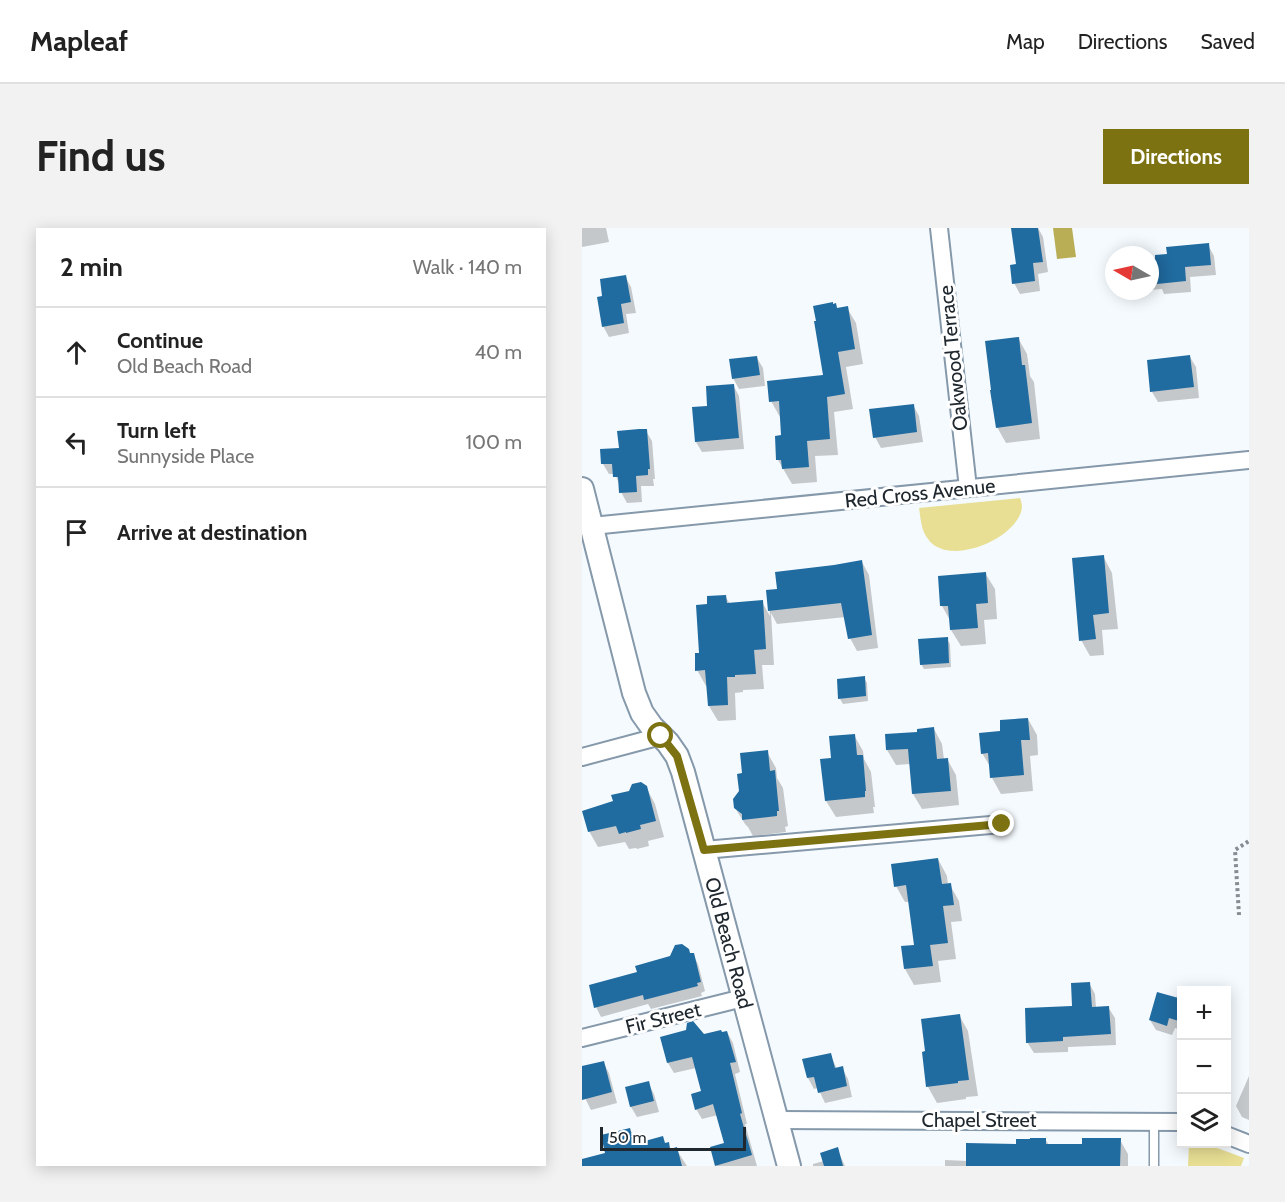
<!DOCTYPE html>
<html lang="en">
<head>
<meta charset="utf-8">
<style>
  body { margin:0; font-family:Cabin,sans-serif; background:#f2f2f2; color:#222 }
  .controls { position:absolute; right:18px; bottom:18px; display:grid; overflow:hidden; border-radius:0px; box-shadow:0 3px 15px #0003 }
  .controls button { width:54px; height:54px; display:grid; place-items:center; padding:0; border:0; border-bottom:2px solid #e0e0e0; background:#fff; color:#222; font:30px sans-serif }
  .compass { position:absolute; left:523px; top:18px; width:54px; height:54px; border-radius:50%; background:#fff; box-shadow:0 3px 15px #0003; rotate:279deg }
  .scale { position:absolute; left:18px; bottom:15px; width:146px; box-sizing:border-box; padding-left:6px; border:3px solid #20282f; border-top:0; font-size:16px; line-height:21px; white-space:nowrap; color:#20282f; -webkit-text-stroke:4px #fff; paint-order:stroke }
  .stop { position:absolute; width:18px; height:18px; margin:-14px; border:4px solid #7d7212; border-radius:50%; background:#fff }
  .stop.end { background:#7d7212; border-color:#fff; box-shadow:0 2px 6px #0008 }
  .list { margin:0; padding:0; list-style:none }
  h2 { display:flex; justify-content:space-between; align-items:center; height:78px; margin:0; padding:0 24px; font-size:26px }
  h2 small { font-size:20px; font-weight:400; color:#767676 }
  .list li { display:grid; grid-template-columns:39px 1fr auto; gap:18px; align-items:center; box-sizing:border-box; height:90px; padding:0 24px; border-top:2px solid #e0e0e0 }
  .list b { display:block; font-size:22px; white-space:nowrap }
  .list p { margin:0; font-size:20px; white-space:nowrap; color:#767676 }
  .list em { font-size:20px; font-style:normal; color:#767676 }
  .icon { flex:none; width:33px; height:33px; fill:none; stroke:currentColor; stroke-width:2; stroke-linecap:round; stroke-linejoin:round }
  .map { position:relative; flex:none; width:667px; height:938px; overflow:hidden; border-radius:0px }
  header { display:flex; align-items:center; gap:36px; box-sizing:border-box; height:84px; padding:0 30px; background:#fff; border-bottom:2px solid #e0e0e0 }
  header strong { font-size:28px }
  nav { display:flex; gap:33px; margin-inline-start:auto; font-size:21px }
  .intro { display:flex; align-items:center; justify-content:space-between; box-sizing:border-box; height:144px; padding:0 36px }
  h1 { margin:0; font-size:42px }
  .button { padding:15px 27px; border-radius:0px; background:#7d7212; color:#fff; font-size:21px; font-weight:700 }
  main { display:flex; gap:36px; padding:0 36px }
  aside { flex:1; background:#fff; border-radius:0px; box-shadow:0 3px 15px #0003 }
  .map>svg:first-child { display:block }
  .green { fill:#e8df94 }
  .water { fill:#b9ae56 }
  .shadow { fill:#0003 }
  .building { fill:#206ba0 }
  .lines { fill:none; stroke-linecap:round; stroke-linejoin:round }
  .lane-casing { stroke:#8599ab; stroke-width:11 }
  .street-casing { stroke:#8599ab; stroke-width:20 }
  .secondary-casing { stroke:#8599ab; stroke-width:26 }
  .path { stroke:#868c92; stroke-width:4; stroke-dasharray:3 3; stroke-linecap:butt }
  .lane { stroke:#fff; stroke-width:8 }
  .street { stroke:#fff; stroke-width:16 }
  .secondary { stroke:#fff; stroke-width:22 }
  .route { stroke:#7d7212; stroke-width:8 }
  .labels { text-anchor:middle; dominant-baseline:central; stroke-width:6; stroke-linejoin:round; paint-order:stroke }
  .street-label { font-size:20px; fill:#20282f; stroke:#fff }
</style>
</head>
<body>
<header>
<strong>Mapleaf</strong>
<nav><a>Map</a><a>Directions</a><a>Saved</a></nav>
</header>
<div class="intro"><h1>Find us</h1><a class="button">Directions</a></div>
<main>
<aside>
<h2>2 min<small>Walk · 140 m</small></h2>
<ul class="list">
<li><svg class="icon" aria-label="ahead" viewBox="0 0 24 24"><path d="M12 20V5M6 11l6-6 6 6"/></svg><div><b>Continue</b><p>Old Beach Road</p></div><em>40 m</em></li>
<li><svg class="icon" aria-label="left" viewBox="0 0 24 24"><path d="M17 20v-9H6M10 6l-5 5 5 5"/></svg><div><b>Turn left</b><p>Sunnyside Place</p></div><em>100 m</em></li>
<li><svg class="icon" aria-label="arrive" viewBox="0 0 24 24"><path d="M6 21V4h12l-3 4 3 4H6"/></svg><div><b>Arrive at destination</b></div></li>
</ul>
</aside>
<div class="map">
<svg width="667" height="938" viewBox="0 0 667 938">
  <rect width="100%" height="100%" fill="#f5fafe"/>
  <g class="green">
    <path d="M438 270C439 272 440 277 440 279 437 311 366 340 346 311 339 302 339 292 337 280Z"/>
    <path d="M607 916C627 915 643 923 662 930L659 938H606Z"/>
  </g>
  <polygon class="water" points="471,0 490,0 494,29 475,31"/>
  <g class="shadow">
    <polygon points="0,0 24,0 27,14 0,19"/>
    <polygon points="442,0 456,0 461,9 466,44 456,46 458,63 438,66 432,55"/>
    <polygon points="626,17 632,28 634,47 608,49 609,64 582,66 580,61 568,62 568,31"/>
    <polygon points="43,48 49,59 54,85 44,86 47,105 27,109 21,98 22,69"/>
    <polygon points="254,77 256,81 265,80 274,95 281,136 264,139 271,181 252,184 256,227 233,228 235,254 210,256 196,232 201,209 199,188 198,189 189,173 243,148"/>
    <polygon points="436,110 445,126 448,148 452,154 458,211 424,215 415,199"/>
    <polygon points="608,129 614,139 617,170 576,174 570,164"/>
    <polygon points="175,130 181,140 183,158 157,161 151,150"/>
    <polygon points="151,157 157,168 162,221 120,224 114,214 127,179"/>
    <polygon points="331,177 337,188 341,214 299,220 293,209"/>
    <polygon points="64,203 70,213 73,251 71,251 72,258 59,258 60,274 45,275 39,264 38,258 33,246 27,246 21,236"/>
    <polygon points="521,328 530,345 536,401 520,402 522,427 508,428 499,412"/>
    <polygon points="280,334 287,347 296,420 275,423 268,410 264,389 195,396 189,385 192,437 180,437 182,461 161,462 161,464 153,465 154,492 136,493 127,478 126,458 124,458 115,442 127,377 143,368 148,376 180,374 188,388 186,364 196,362"/>
    <polygon points="403,345 413,361 415,391 402,392 404,416 379,418 369,402 369,394 360,378"/>
    <polygon points="365,411 368,416 369,439 342,441 339,436"/>
    <polygon points="282,450 285,455 286,473 261,476 258,471"/>
    <polygon points="446,491 455,507 456,527 448,528 451,563 419,566 410,550 409,540 400,525"/>
    <polygon points="352,501 360,516 362,532 365,531 374,547 377,577 340,581 331,566 328,536 314,537 305,522 304,508 337,506"/>
    <polygon points="272,507 281,523 282,531 289,544 293,579 291,579 292,585 254,589 244,573 250,531"/>
    <polygon points="185,524 194,540 195,550 201,560 206,598 203,599 204,604 171,608 166,599 163,596 153,580 162,546"/>
    <polygon points="64,559 73,576 82,609 66,613 67,618 55,621 54,620 47,621 43,614 16,619 7,603 33,574 48,564"/>
    <polygon points="356,631 365,648 366,657 368,657 377,673 380,693 369,694 374,731 356,733 359,754 332,757 323,741 333,718 328,674 323,674 314,658"/>
    <polygon points="111,726 116,736 123,763 119,765 120,768 69,781 66,776 19,789 14,779 56,746"/>
    <polygon points="507,755 513,766 514,780 526,779 533,790 534,817 486,819 486,824 452,825 445,814 492,779"/>
    <polygon points="596,763 600,764 600,802 593,800 590,807 574,802 568,792 594,771"/>
    <polygon points="377,787 386,803 396,868 384,869 384,871 355,875 346,859 342,825"/>
    <polygon points="145,804 151,815 158,844 153,846 165,896 163,896 175,938 135,938 130,920 144,916 136,887 120,891 114,881 121,864 114,840 92,845 86,835 80,810 121,808"/>
    <polygon points="248,826 255,841 260,840 266,851 270,869 243,875 236,860 232,861 226,850 222,832"/>
    <polygon points="21,834 27,845 35,875 9,882 2,868 0,869 0,840"/>
    <polygon points="667,848 667,892 660,889 654,878"/>
    <polygon points="66,855 72,866 77,884 55,889 49,879 44,860"/>
    <polygon points="48,901 56,917 86,916 89,922 94,921 105,938 0,938 0,936 25,926"/>
    <polygon points="463,911 467,917 502,918 538,912 546,926 546,938 363,938 363,932 386,933 436,917"/>
    <polygon points="255,921 263,938 231,938 231,936 242,933"/>
  </g>
  <g class="building">
    <polygon points="429,0 456,0 461,34 451,35 453,53 430,56 428,37 434,36"/>
    <polygon points="627,15 629,37 603,39 604,53 575,56 574,51 568,51 568,36 573,36 573,27 585,26 584,19"/>
    <polygon points="44,47 49,74 39,76 42,95 20,99 15,69 20,68 18,51"/>
    <polygon points="251,74 251,76 254,75 255,80 266,78 273,121 256,124 263,166 245,169 248,211 225,213 227,239 200,241 199,232 194,232 193,208 199,207 197,173 187,174 185,153 241,147 232,93 234,93 231,78"/>
    <polygon points="437,109 440,137 443,137 450,195 414,200 408,162 409,162 403,113"/>
    <polygon points="608,127 612,159 568,164 565,132"/>
    <polygon points="175,128 178,147 150,151 147,131"/>
    <polygon points="152,156 157,210 113,214 110,179 125,178 124,158"/>
    <polygon points="332,176 335,204 291,210 287,181"/>
    <polygon points="57,201 65,201 68,241 66,241 66,247 54,248 55,264 37,265 36,249 31,249 30,236 19,236 18,221 37,220 35,203"/>
    <polygon points="522,327 527,385 511,387 514,411 497,413 490,330"/>
    <polygon points="280,332 290,407 266,411 259,375 186,383 184,362 195,361 193,344 252,337"/>
    <polygon points="404,344 406,375 394,376 396,400 368,402 366,378 358,378 356,348"/>
    <polygon points="144,367 145,375 181,372 184,421 172,422 174,446 153,447 153,449 145,449 146,477 126,478 123,442 113,443 113,425 117,425 114,377 125,376 125,368"/>
    <polygon points="366,409 367,435 338,437 336,411"/>
    <polygon points="283,448 284,468 256,471 255,451"/>
    <polygon points="446,490 448,512 439,512 442,547 408,550 406,525 399,526 397,505 418,503 418,492"/>
    <polygon points="352,499 355,531 366,530 369,563 330,566 326,521 304,522 303,506 335,504 335,501"/>
    <polygon points="273,506 275,527 281,527 284,563 283,563 283,569 243,573 238,531 249,530 247,508"/>
    <polygon points="186,522 188,543 193,542 197,583 195,583 195,588 160,592 160,586 152,580 151,571 157,563 155,546 160,545 158,525"/>
    <polygon points="59,554 65,558 74,593 58,597 59,601 44,605 44,604 37,606 34,598 6,604 0,583 31,573 29,567 47,563 50,556"/>
    <polygon points="356,630 360,656 369,655 372,677 361,678 366,715 348,717 351,738 322,741 319,718 332,717 324,657 312,659 309,636"/>
    <polygon points="100,716 107,721 108,725 112,725 119,754 115,755 116,758 62,772 61,767 12,780 7,757 55,744 53,738 88,728 93,717"/>
    <polygon points="508,754 510,779 527,778 529,806 481,809 481,813 444,815 443,780 490,778 489,755"/>
    <polygon points="575,764 600,771 600,794 587,790 585,798 567,792"/>
    <polygon points="378,786 387,852 376,853 376,855 344,859 340,824 343,823 339,791"/>
    <polygon points="111,793 122,806 139,802 140,804 145,803 154,834 148,835 160,885 158,886 170,927 133,938 128,919 142,915 131,876 113,882 109,866 119,863 110,829 85,835 78,809 104,802 105,795"/>
    <polygon points="249,825 253,840 261,838 265,858 236,865 232,849 225,850 220,831"/>
    <polygon points="22,833 30,864 0,872 0,838"/>
    <polygon points="67,853 72,873 48,879 43,859"/>
    <polygon points="48,900 52,916 81,908 83,915 87,914 88,921 95,919 100,938 0,938 0,931 23,925 19,907"/>
    <polygon points="448,910 464,910 464,916 500,916 500,910 539,910 538,938 384,938 384,915 434,916 434,911 448,911"/>
    <polygon points="256,919 261,938 242,938 238,925"/>
  </g>
  <g class="lines">
    <g class="lane-casing">
      <polyline id="lane" points="572,938 572,893"/>
    </g>
    <g class="street-casing">
      <g id="street">
        <polyline points="357,0 386,260"/>
        <polyline points="10,298 667,232"/>
        <polyline points="0,529 79,508"/>
        <polyline points="122,622 420,596"/>
        <polyline points="0,810 161,770"/>
        <polyline points="195,892 600,894"/>
        <polyline points="644,907 667,916"/>
      </g>
    </g>
    <g class="secondary-casing">
      <polyline id="secondary" points="0,261 52,465 60,485 70,499 86,515 95,528 101,544 207,938"/>
    </g>
    <polyline class="path" points="657,687 653,622 667,613"/>
    <use href="#lane" class="lane"/>
    <use href="#street" class="street"/>
    <use href="#secondary" class="secondary"/>
  </g>
  <g class="lines">
    <polyline class="route" points="79,508 95,528 122,622 420,596"/>
  </g>
  <g class="labels">
    <g class="street-label">
      <text transform="translate(371 130) rotate(-96)">Oakwood Terrace</text>
      <text transform="translate(338 265) rotate(-6)">Red Cross Avenue</text>
      <text transform="translate(147 715) rotate(75)">Old Beach Road</text>
      <text transform="translate(81 790) rotate(-14)">Fir Street</text>
      <text x="397" y="892">Chapel Street</text>
    </g>
  </g>
</svg>
<div class="controls">
<button>+</button>
<button>−</button>
<button><svg class="icon" aria-label="layers" viewBox="0 0 24 24"><path d="M12 4l9 5-9 5-9-5zM3 14l9 5 9-5"/></svg></button>
</div>
<svg class="compass" viewBox="-18 -18 36 36"><path d="M0-13l5 13h-10z" fill="#e53935"/><path d="M0 13l5-13h-10z" fill="#767676"/></svg>
<div class="scale">50 m</div>
<div class="stop" style="left:79px;top:508px"></div>
<div class="stop end" style="left:420px;top:596px"></div>
</div>
</main>
</body>
</html>
